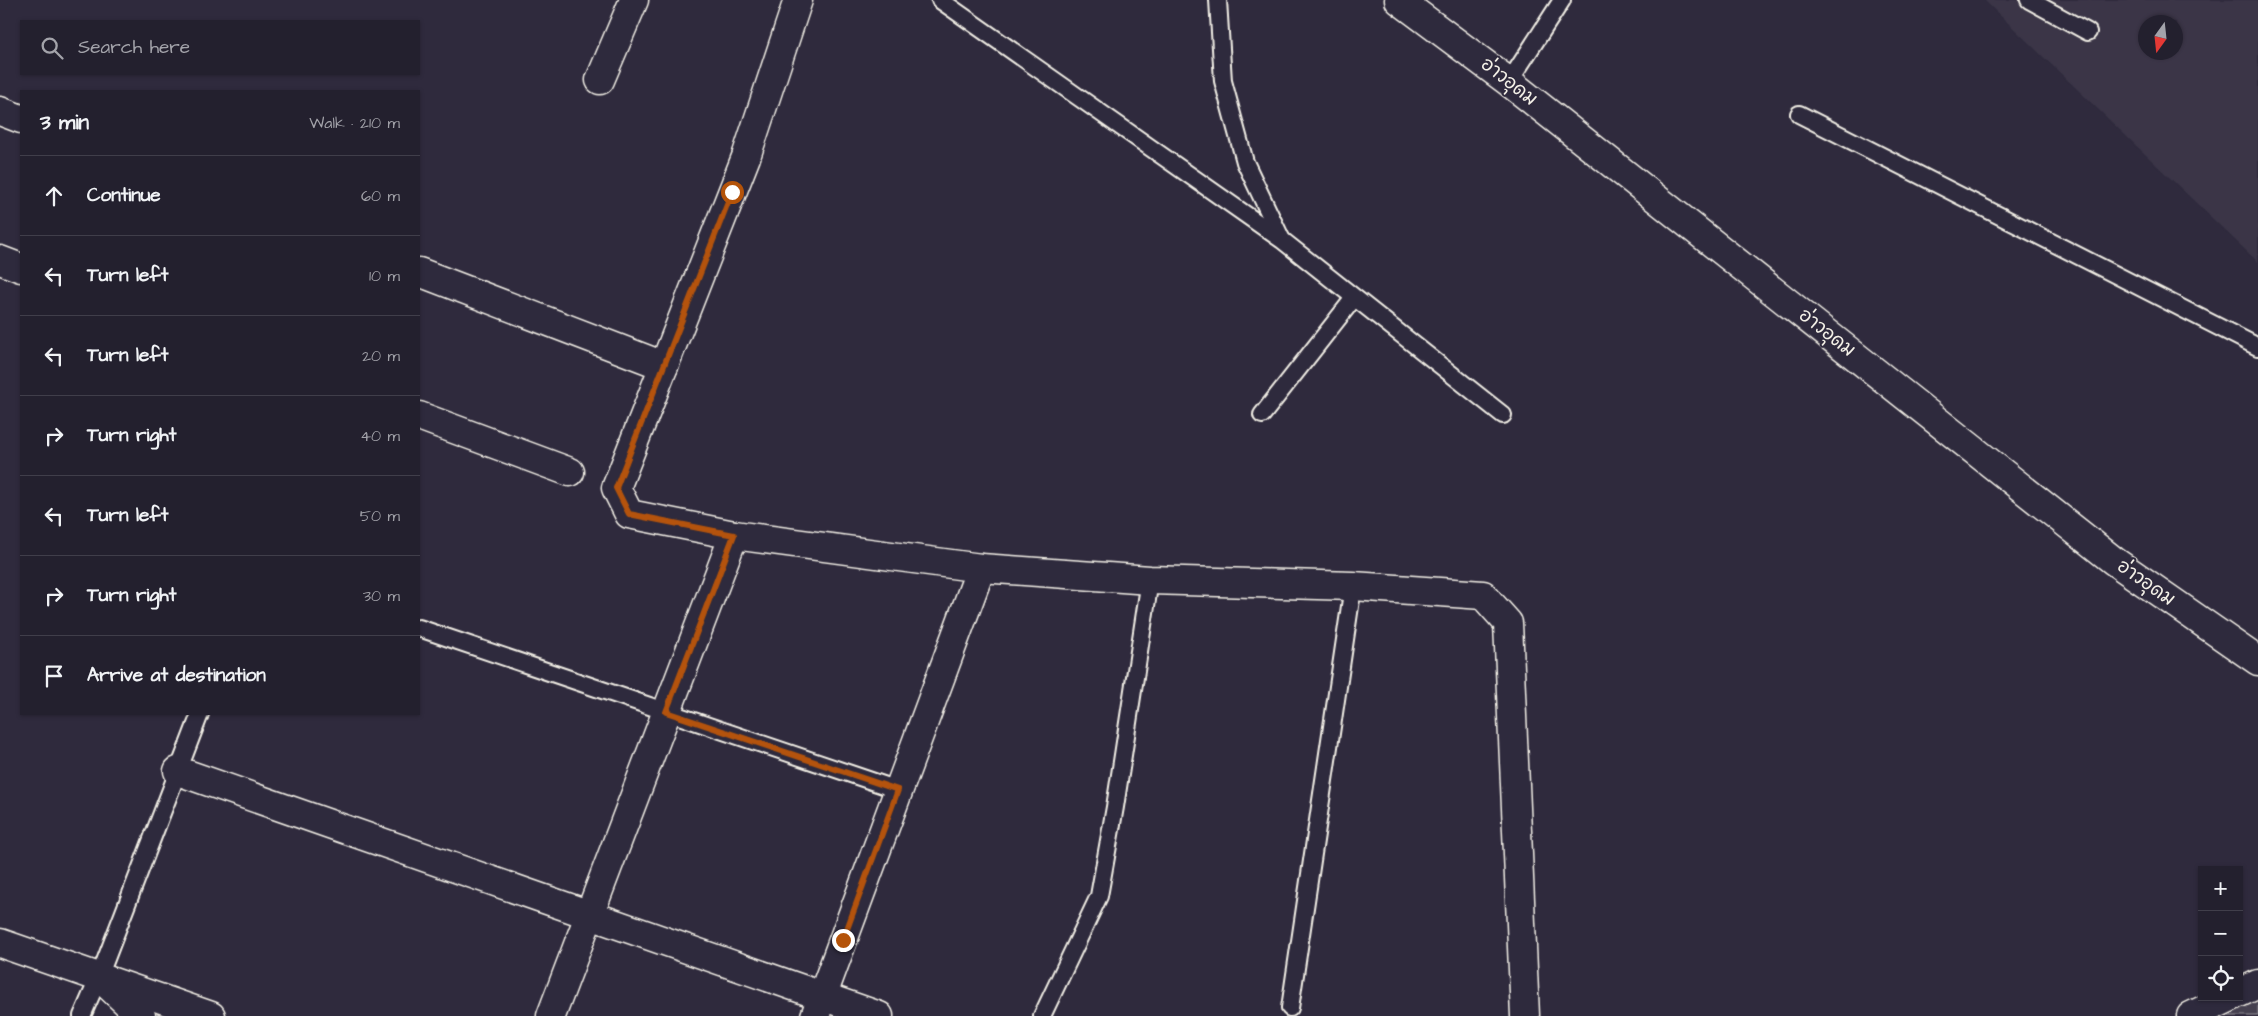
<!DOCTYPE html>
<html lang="en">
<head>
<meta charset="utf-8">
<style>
  body { margin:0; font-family:"Architects Daughter","Playpen Sans Thai",sans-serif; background:#2f2d3a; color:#f1f3f6 }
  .controls { position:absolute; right:15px; bottom:15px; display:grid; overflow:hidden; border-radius:0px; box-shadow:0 1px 4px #0004 }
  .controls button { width:45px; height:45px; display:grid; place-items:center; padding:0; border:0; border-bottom:1px solid #403e4a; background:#23202e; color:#f1f3f6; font:25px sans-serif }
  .compass { position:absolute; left:2138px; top:15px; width:45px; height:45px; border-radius:50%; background:#23202e; box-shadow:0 1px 4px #0004; rotate:195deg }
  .stop { position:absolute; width:15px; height:15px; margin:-11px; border:4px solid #b45309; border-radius:50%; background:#fff }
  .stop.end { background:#b45309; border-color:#fff; box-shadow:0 1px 5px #0008 }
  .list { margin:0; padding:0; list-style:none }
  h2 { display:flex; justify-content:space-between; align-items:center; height:65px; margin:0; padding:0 20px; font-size:21px }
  h2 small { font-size:16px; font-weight:400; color:#a3a3aa }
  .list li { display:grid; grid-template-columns:32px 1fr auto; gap:15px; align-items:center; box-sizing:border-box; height:80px; padding:0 20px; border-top:1px solid #403e4a }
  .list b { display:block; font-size:19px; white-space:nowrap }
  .list em { font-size:16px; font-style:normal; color:#a3a3aa }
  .icon { flex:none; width:28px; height:28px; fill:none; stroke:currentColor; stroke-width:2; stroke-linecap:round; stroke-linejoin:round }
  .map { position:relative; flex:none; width:2258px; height:1016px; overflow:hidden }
  .search { position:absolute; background:#23202e; box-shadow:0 1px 4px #0004; left:20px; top:20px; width:400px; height:55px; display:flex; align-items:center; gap:12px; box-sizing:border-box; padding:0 18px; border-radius:0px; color:#a3a3aa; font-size:19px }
  .panel { position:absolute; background:#23202e; box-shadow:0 1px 4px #0004; left:20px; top:90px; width:400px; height:625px; border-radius:0px }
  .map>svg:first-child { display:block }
  .built { fill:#3b3647; fill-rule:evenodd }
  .park { fill:url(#park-crowns); stroke:#9c989c }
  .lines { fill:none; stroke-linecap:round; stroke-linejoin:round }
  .service-casing { stroke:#f4f1e8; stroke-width:20 }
  .minor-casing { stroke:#f4f1e8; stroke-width:31 }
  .tertiary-casing { stroke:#f4f1e8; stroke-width:31 }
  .service { stroke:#2f2a3d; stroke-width:16 }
  .minor { stroke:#2f2a3d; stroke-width:28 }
  .tertiary { stroke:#2f2a3d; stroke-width:28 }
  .route { stroke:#b45309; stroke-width:6 }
  .labels { text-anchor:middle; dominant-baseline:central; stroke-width:4; stroke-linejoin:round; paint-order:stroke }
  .street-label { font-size:19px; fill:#f4f1e8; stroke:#2f2a3d }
</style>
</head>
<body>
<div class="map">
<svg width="2258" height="1016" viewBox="0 0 2258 1016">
  <defs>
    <pattern id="park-crowns" width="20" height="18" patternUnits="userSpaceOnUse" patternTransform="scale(1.25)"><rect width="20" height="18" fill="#454050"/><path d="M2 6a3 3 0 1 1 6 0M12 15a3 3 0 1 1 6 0" fill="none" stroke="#605c69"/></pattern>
  </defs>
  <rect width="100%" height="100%" fill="#2f2a3d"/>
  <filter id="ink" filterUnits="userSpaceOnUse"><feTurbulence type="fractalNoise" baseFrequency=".02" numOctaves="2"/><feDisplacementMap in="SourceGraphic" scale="10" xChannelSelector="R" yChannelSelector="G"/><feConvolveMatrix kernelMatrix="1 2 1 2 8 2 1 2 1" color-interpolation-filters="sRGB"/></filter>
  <g filter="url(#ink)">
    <path class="built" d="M1984 0H2258V262ZM2146 22H2176V52H2146Z"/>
    <polygon class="park" points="2258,984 2258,1016 2190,1016"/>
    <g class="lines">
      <g class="service-casing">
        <g id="service">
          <polyline points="940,0 1282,240 1503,415"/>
          <polyline points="1218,0 1223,81 1245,162 1281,238"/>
          <polyline points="2029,0 2088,32"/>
          <polyline points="1509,82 1562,0"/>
          <polyline points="1799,114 2258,347"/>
          <polyline points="1262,415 1354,298"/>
          <polyline points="419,628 898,790"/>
          <polyline points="1290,1008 1353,586"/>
          <polyline points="82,1016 99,977 200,714"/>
          <polyline points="1042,1016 1099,896 1115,807 1150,580"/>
        </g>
      </g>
      <g class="minor-casing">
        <g id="minor">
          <polyline points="798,0 746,157 616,488 629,514 734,535 981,568 1150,580 1353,586 1483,595 1508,623 1525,1016"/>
          <polyline points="600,80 634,0"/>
          <polyline points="0,111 21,119"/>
          <polyline points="0,260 21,268"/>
          <polyline points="419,272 664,366"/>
          <polyline points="419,416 570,472"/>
          <polyline points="178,771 879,1016"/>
          <polyline points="0,943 211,1016"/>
          <polyline points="108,985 141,1016"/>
          <polyline points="2239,993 2258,984"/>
          <polyline points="551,1016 734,535"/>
          <polyline points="815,1016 981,568"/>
          <polyline points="2191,1016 2231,997"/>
        </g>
      </g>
      <g class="tertiary-casing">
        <polyline id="tertiary" points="1399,0 1509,82 2114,561 2258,661"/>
      </g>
      <use href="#service" class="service"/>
      <use href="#minor" class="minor"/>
      <use href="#tertiary" class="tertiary"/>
    </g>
  </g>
  <g class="lines" filter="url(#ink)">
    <polyline class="route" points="732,192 616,488 629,514 734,535 666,712 898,790 843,940"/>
  </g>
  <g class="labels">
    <g class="street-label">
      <text transform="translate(1509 82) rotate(38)">อ่าวอุดม</text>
      <text transform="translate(1827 333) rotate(38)">อ่าวอุดม</text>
      <text transform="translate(2146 583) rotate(35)">อ่าวอุดม</text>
    </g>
  </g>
</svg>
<div class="controls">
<button>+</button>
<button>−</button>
<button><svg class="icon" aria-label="locate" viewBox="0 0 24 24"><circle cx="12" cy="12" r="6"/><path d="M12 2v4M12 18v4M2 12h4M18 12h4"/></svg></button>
</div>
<svg class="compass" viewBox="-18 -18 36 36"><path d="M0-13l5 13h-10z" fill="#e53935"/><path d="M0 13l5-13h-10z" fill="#a3a3aa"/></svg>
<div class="stop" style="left:732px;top:192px"></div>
<div class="stop end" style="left:843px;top:940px"></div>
<div class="search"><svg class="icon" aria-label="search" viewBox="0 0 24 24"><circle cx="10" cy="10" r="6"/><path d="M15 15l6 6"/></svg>Search here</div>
<section class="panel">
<h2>3 min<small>Walk · 210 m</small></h2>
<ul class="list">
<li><svg class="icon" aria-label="ahead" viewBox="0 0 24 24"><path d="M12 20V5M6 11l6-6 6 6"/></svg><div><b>Continue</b></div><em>60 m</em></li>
<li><svg class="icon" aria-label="left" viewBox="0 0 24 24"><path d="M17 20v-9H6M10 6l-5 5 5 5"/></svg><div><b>Turn left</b></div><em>10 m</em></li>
<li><svg class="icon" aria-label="left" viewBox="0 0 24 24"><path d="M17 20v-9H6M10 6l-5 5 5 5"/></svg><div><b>Turn left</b></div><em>20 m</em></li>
<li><svg class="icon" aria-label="right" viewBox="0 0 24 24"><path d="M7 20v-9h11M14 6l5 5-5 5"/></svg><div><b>Turn right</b></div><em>40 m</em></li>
<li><svg class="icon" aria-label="left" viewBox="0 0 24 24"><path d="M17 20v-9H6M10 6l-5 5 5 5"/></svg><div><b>Turn left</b></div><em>50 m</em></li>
<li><svg class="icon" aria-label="right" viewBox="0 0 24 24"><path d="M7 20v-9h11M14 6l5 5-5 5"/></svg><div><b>Turn right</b></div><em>30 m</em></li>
<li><svg class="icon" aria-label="arrive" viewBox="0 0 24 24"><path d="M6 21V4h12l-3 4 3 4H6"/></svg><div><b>Arrive at destination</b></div></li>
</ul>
</section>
</div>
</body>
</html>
